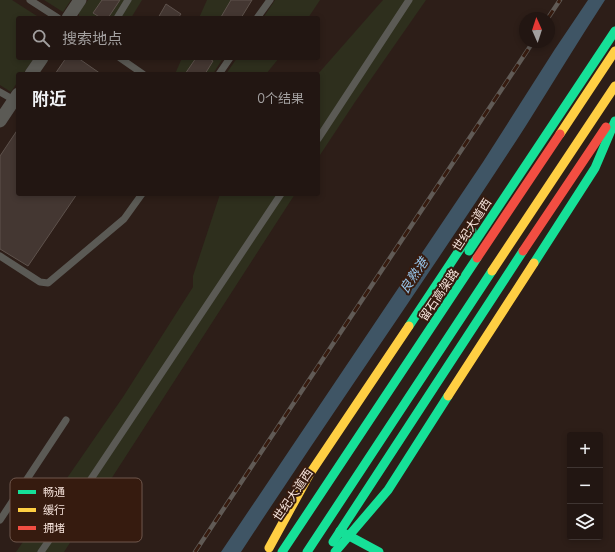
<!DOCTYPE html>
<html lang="zh">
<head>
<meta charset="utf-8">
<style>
  body { margin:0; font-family:"Nunito Sans","Noto Sans SC",sans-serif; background:#2a1f1b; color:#f1f3f6 }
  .controls { position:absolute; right:12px; bottom:12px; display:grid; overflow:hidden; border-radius:4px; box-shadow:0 2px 6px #0003 }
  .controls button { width:36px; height:36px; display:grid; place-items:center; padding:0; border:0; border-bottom:1px solid #3f3532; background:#221612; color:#f1f3f6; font:20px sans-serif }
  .compass { position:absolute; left:519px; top:12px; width:36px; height:36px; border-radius:50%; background:#221612; box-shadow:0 2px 6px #0003; rotate:357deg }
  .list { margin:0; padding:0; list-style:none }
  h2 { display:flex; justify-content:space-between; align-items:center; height:52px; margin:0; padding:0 16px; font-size:17px }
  h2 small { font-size:13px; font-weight:400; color:#a29f9f }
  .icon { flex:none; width:22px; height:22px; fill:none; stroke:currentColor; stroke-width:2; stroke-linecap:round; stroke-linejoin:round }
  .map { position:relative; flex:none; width:615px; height:552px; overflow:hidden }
  .search { position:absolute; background:#221612; box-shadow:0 2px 6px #0003; left:16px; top:16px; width:304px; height:44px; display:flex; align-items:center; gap:10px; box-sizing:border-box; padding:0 14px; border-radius:4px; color:#a29f9f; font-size:15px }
  .panel { position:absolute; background:#221612; box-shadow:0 2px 6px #0003; left:16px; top:72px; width:304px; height:124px; border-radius:4px }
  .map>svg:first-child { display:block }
  .green { fill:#2e2f1d }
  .water { fill:#3f5565 }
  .building { fill:#443732; stroke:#5e524c }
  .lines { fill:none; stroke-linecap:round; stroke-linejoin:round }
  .lane { stroke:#5b5a55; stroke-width:7 }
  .street { stroke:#5b5a55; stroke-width:13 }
  .fast { stroke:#16e098; stroke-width:9 }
  .slow { stroke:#ffcf43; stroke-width:9 }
  .jam { stroke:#f24e42; stroke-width:9 }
  .rail-casing { stroke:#605a55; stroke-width:4.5 }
  .rail { stroke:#361b0f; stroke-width:3; stroke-dasharray:9; stroke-linecap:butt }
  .labels { text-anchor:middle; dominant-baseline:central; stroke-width:4; stroke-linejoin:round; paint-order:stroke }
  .street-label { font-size:12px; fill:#f5e2da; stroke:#361b0f }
  .water-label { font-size:13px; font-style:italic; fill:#97c6ec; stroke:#361b0f }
  .key { fill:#361b0f; stroke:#6f574c; stroke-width:1 }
  .key-label { font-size:11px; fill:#f5e2da }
</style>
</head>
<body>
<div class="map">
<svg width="615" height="552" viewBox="0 0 615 552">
  <rect width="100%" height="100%" fill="#2d1e18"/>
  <g class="green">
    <polygon points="0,0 12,0 40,18 18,18 18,58 34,58 23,74 18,74 18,81 11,92 0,85"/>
    <polygon points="44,0 71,0 63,12"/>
    <polygon points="88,0 142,0 131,18 79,18 79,12"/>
    <polygon points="207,0 252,0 241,18 199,18"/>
    <polygon points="275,0 320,0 308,18 263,18"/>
    <polygon points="383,0 426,0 355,102 318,158 318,74"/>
    <polygon points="182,58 223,58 213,74 175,74"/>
    <polygon points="237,58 279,58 266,74 226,74"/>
    <polygon points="220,194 295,194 64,552 16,552 123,397 193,287 193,276"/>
  </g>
  <path class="water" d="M588 0H605C578 41 553 83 527 124 434 268 335 408 241 552H221L483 162 555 49Z"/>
  <g class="building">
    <polygon points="102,0 120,0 108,18 101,18 93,13"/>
    <polygon points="231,0 252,0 241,18 222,18 221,17"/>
    <polygon points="166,4 181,14 178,18 158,18"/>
    <polygon points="66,58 78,58 101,74 55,74"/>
    <polygon points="196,58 208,58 213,61 205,74 185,74"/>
    <polygon points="18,129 18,194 77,194 28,266 0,249 0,156"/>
  </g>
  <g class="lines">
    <g class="lane">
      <polyline points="30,0 58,18"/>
      <polyline points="117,18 128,0"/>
      <polyline points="257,18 270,0"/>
      <polyline points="120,58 143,74"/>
      <polyline points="219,74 230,58"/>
      <polyline points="0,92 14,100"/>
      <polyline points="318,139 409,0"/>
      <polyline points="0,256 40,282 48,283 124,219 142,194"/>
      <polyline points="0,520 66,420"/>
      <polyline points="41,552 79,497 281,194"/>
    </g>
    <g class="street">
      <polyline points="68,18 80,0"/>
      <polyline points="31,74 42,58"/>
      <polyline points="0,121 18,94"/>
    </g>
    <g class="fast">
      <polyline points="469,251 615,31"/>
      <polyline points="534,263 595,168 615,121"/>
      <polyline points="409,326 472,231"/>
      <polyline points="340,531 379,552"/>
      <polyline points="333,542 523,251"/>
      <polyline points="282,552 477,258"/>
      <polyline points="307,552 492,271"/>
      <polyline points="335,552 388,490 448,396"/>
    </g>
    <g class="slow">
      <polyline points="560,134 615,51"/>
      <polyline points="492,271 615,86"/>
      <polyline points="448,396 534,263"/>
      <polyline points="269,548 309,475 409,326"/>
    </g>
    <g class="jam">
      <polyline points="523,251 606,127"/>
      <polyline points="477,258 560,134"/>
    </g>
    <g class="rail-casing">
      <g id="rail">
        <polyline points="548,18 560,0"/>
        <polyline points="195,552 533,42"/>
      </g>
    </g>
    <use href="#rail" class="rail"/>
  </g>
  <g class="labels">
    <g class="street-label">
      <text transform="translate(472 225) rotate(-57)">世纪大道西</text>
      <text transform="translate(439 295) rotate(-56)">留石高架路</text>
      <text transform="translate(293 495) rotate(-56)">世纪大道西</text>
    </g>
    <g class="water-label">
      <text transform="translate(414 276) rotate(-56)">良熟港</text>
    </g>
  </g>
  <rect x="10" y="478" width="132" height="64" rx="6" class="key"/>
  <rect x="18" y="490" width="18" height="4" fill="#16e098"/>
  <rect x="18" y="508" width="18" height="4" fill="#ffcf43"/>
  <rect x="18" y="526" width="18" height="4" fill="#f24e42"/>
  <g class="key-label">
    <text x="43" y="496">畅通</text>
    <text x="43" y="514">缓行</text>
    <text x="43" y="532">拥堵</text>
  </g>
</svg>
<div class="controls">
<button>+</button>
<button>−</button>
<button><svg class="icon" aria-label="layers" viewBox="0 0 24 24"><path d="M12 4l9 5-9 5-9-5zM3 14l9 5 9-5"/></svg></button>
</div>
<svg class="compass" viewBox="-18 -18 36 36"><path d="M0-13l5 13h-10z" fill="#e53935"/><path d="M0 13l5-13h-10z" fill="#a29f9f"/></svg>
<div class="search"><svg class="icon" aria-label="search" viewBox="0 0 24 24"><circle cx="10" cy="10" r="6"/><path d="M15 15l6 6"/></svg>搜索地点</div>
<section class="panel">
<h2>附近<small>0个结果</small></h2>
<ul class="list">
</ul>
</section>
</div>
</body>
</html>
